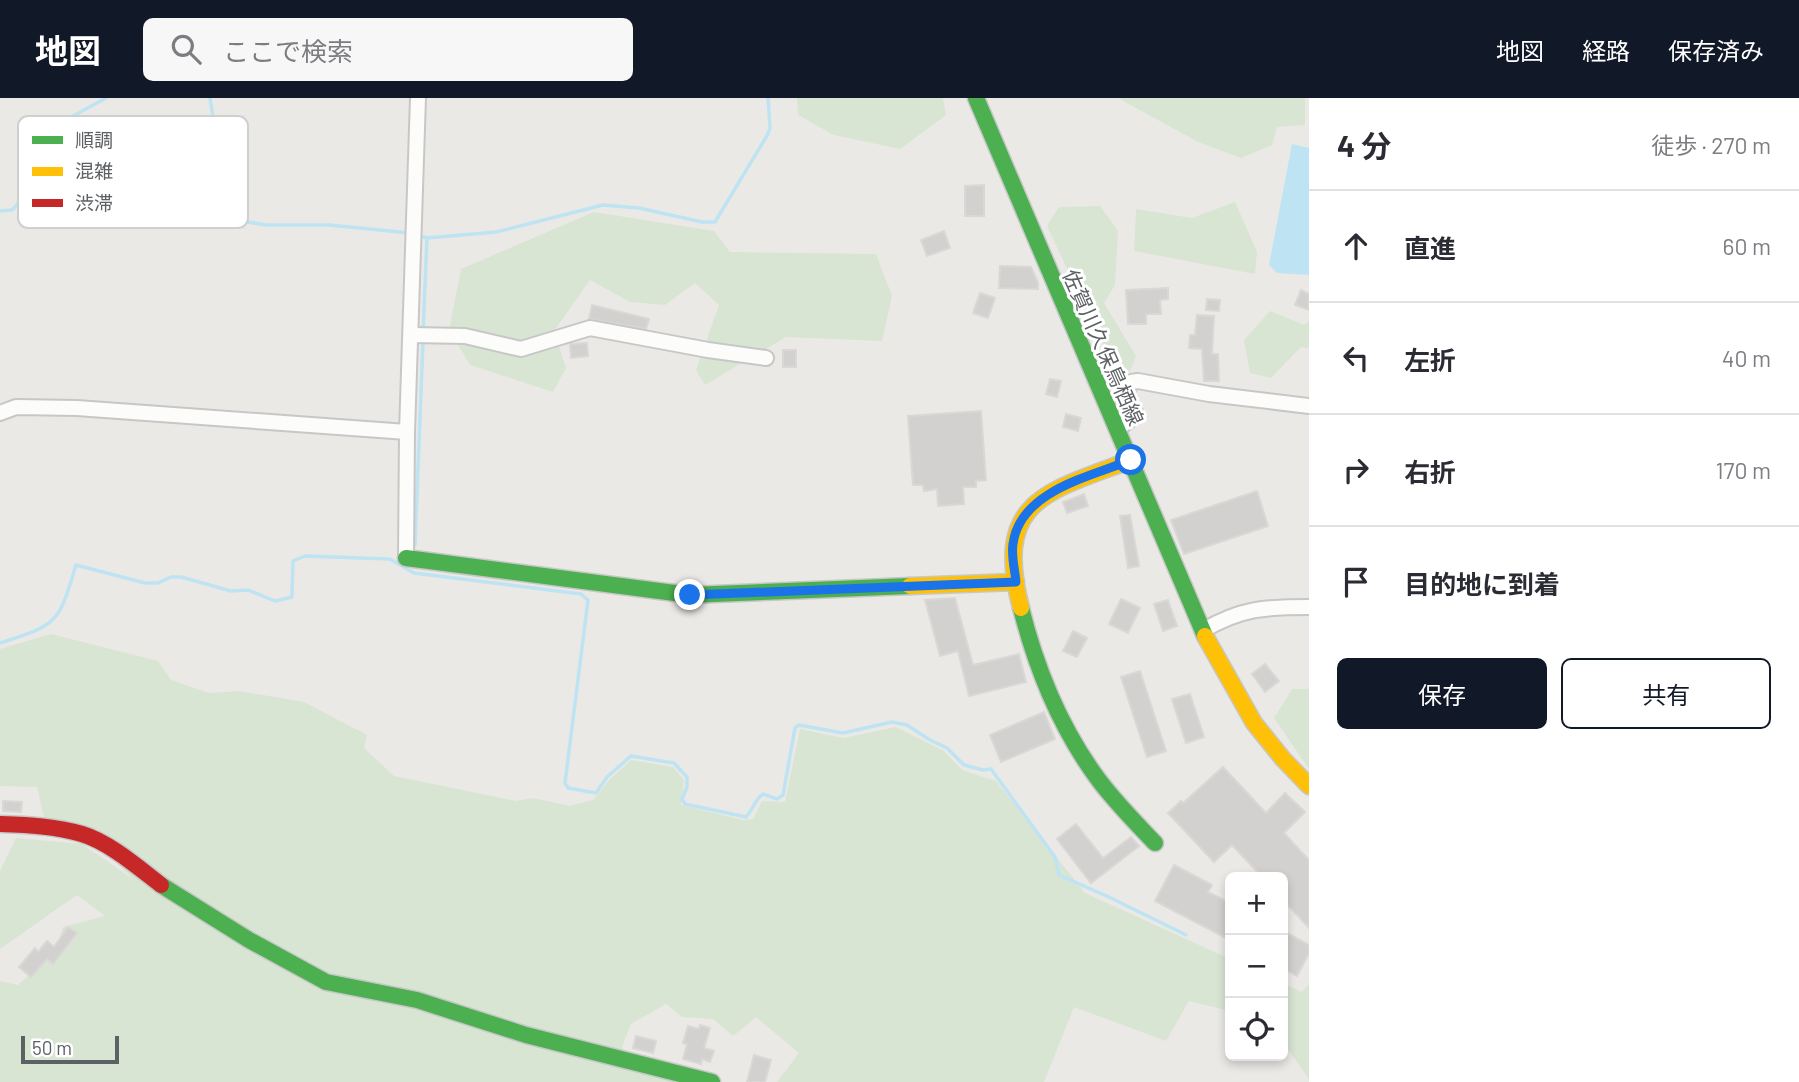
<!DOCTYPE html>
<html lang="ja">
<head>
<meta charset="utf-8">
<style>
  body { margin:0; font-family:Barlow,"Noto Sans JP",sans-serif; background:#f7f7f7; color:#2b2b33 }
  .controls { position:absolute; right:21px; bottom:21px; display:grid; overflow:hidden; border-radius:10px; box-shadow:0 4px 10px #0003 }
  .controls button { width:63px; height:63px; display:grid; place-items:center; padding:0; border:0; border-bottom:2px solid #e1e1e2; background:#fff; color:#2b2b33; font:35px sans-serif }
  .scale { position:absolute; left:21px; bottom:18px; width:98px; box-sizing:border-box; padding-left:7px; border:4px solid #5c6163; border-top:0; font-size:19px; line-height:24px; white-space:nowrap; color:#5c6163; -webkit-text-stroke:5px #fff; paint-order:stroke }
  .stop { position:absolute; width:21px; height:21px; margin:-16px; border:5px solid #1a73e8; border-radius:50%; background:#fff }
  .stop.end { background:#1a73e8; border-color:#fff; box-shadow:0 2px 7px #0008 }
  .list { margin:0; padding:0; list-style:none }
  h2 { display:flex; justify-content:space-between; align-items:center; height:91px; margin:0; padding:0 28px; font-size:30px }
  h2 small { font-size:23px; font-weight:400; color:#7c7c81 }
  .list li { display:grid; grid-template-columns:46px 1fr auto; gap:21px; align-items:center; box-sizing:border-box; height:112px; padding:0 28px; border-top:2px solid #e1e1e2 }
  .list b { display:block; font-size:26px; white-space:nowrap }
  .list em { font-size:23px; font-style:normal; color:#7c7c81 }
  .actions { display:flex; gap:14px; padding:21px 28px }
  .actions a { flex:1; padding:16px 0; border:2px solid #111827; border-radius:10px; text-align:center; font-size:24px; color:#111827 }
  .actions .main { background:#111827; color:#fff }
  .icon { flex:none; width:38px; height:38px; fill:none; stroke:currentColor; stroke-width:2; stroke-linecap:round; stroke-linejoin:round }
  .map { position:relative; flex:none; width:1309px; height:984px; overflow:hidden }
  header { display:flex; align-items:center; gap:42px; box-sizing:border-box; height:98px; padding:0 35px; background:#111827; color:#fff }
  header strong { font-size:33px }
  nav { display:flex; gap:38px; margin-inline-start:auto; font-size:24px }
  .search { width:490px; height:63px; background:#f7f7f7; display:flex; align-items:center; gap:18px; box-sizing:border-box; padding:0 24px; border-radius:10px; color:#7c7c81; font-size:26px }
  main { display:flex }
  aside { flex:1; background:#fff }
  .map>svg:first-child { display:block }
  .green { fill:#d8e5d3 }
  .water { fill:#bee3f2 }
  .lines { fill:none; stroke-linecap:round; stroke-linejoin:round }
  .stream { stroke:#bee3f2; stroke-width:3.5 }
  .building { fill:#d3d1cf; stroke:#dad8d6; stroke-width:2 }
  .street-casing { stroke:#c7c7c7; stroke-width:18 }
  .fast-casing { stroke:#c6c7c7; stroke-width:19 }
  .slow-casing { stroke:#c6c7c7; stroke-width:19 }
  .jam-casing { stroke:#c6c7c7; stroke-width:19 }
  .street { stroke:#fcfcfb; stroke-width:14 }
  .fast { stroke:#4caf50; stroke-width:16 }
  .slow { stroke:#ffc107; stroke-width:16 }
  .jam { stroke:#c62828; stroke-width:16 }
  .route { stroke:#1a73e8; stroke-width:9 }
  .labels { text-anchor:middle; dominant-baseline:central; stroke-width:6; stroke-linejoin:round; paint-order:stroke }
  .street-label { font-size:21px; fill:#5c6163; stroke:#fff }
  .key { fill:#fff; stroke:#ced0d0; stroke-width:2 }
  .key-label { font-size:19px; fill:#5c6163 }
</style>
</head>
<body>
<header>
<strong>地図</strong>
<div class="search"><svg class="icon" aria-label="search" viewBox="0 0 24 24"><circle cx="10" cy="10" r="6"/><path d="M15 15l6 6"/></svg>ここで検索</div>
<nav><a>地図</a><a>経路</a><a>保存済み</a></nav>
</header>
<main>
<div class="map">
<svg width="1309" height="984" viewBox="0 0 1309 984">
  <rect width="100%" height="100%" fill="#ebe9e6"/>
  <g class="green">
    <polygon points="797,0 943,0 946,17 900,51 834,37 798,17"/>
    <polygon points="1118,0 1305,0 1305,27 1277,29 1272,47 1241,60 1198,44"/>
    <polygon points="1235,104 1257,154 1255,176 1134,153 1136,111 1192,120"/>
    <polygon points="1100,108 1118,133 1115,187 1104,205 1136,258 1130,273 1113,268 1047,128 1059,109"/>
    <polygon points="594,114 714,133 730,154 876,156 892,198 882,243 786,239 705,287 696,272 719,207 695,185 665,207 630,204 590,182 554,233 566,270 553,294 470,267 449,232 461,171"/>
    <polygon points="1270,213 1304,227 1309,223 1309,250 1301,249 1271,280 1250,275 1244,242"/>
    <polygon points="51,536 158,563 171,582 209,595 239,593 304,604 367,637 364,650 394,678 516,703 533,700 570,708 593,702 609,682 631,662 673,669 684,682 681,707 743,722 753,721 762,703 785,704 800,631 843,640 896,629 944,653 962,672 996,683 1085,795 1230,861 1230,913 1189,903 1166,943 1074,909 1044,984 777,984 799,955 756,919 733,938 713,921 682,919 666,906 631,926 622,949 630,967 688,984 0,984 0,883 18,887 56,853 63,829 105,818 77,797 0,851 0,773 16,740 82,746 133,781 82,730 45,724 37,689 0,688 0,551"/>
    <polygon points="1292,591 1309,591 1309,671 1274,620"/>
    <polygon points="1283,885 1302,894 1309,886 1309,981 1283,944"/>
  </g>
  <polygon class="water" points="1292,46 1309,50 1309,177 1277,175 1269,167"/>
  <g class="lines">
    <g class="stream">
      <polyline points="210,0 216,38 223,120 266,127 329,127 410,135"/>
      <polyline points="0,113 12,112 17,107 43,37 51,30 106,0"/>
      <polyline points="418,137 427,140 496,134 603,107 639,110 702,124 715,124 768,36 770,30 768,0"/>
      <polyline points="423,235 427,140"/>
      <polyline points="415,447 423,243"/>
      <path d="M0 545C59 526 58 526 76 467L145 485H158L171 479H181L231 493 248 492 275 503 292 499 293 463 305 458 390 461 414 475 581 496 588 502 565 685 568 690 596 695 607 679 631 658 674 665 687 679V689L682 701 685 706 746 719C753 712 755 701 763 696L777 701 783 697 795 630 799 627 843 635 892 624 907 627 930 642 947 650 964 667 983 672 991 671 1055 759 1059 777 1111 800 1186 837"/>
    </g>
  </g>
  <g class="building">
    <polygon points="984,87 984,118 965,118 965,88"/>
    <polygon points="944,133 950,150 927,158 921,142"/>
    <polygon points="1000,168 1031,169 1038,185 1038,191 999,190"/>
    <polygon points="1168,190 1168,201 1160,202 1161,216 1146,216 1146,226 1128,226 1126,192"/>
    <polygon points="1301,192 1309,196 1309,212 1295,207"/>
    <polygon points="980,195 995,200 988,220 973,215"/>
    <polygon points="1207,201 1220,202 1219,213 1206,212"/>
    <polygon points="592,207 649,221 646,231 589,221"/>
    <polygon points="1197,217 1214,218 1212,256 1218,256 1219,283 1204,283 1202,251 1189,250 1190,237 1195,237"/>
    <polygon points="587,245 588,258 571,260 570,246"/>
    <rect x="783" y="252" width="13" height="17"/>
    <polygon points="1050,281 1061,283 1057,299 1046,296"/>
    <polygon points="981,313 986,382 976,383 976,389 963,389 964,406 938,408 937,391 924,393 923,387 913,387 908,318"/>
    <polygon points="1066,316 1081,320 1078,333 1063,329"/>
    <polygon points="1257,393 1268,428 1184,456 1171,422"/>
    <polygon points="1084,396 1088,408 1067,415 1063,404"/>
    <polygon points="1130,417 1139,468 1128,470 1120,418"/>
    <polygon points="955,500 973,567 1019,556 1026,584 969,598 958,553 940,558 925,502"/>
    <polygon points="1121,501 1140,510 1128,535 1109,526"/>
    <polygon points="1168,502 1177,528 1163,533 1154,506"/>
    <polygon points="1073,533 1087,540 1077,559 1063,553"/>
    <polygon points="1265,566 1279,583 1265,594 1252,576"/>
    <polygon points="1140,573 1166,653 1147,659 1121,579"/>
    <polygon points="1190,596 1204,639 1186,645 1172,601"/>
    <polygon points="1044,614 1055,641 1001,664 990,637"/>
    <polygon points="1223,669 1266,715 1285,695 1305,714 1284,735 1309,762 1309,830 1283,802 1283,779 1262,779 1232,747 1214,764 1168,715 1181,703 1183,705"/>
    <polygon points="3,703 22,704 21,714 3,713"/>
    <polygon points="1076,726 1103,760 1131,739 1139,748 1091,785 1057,741"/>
    <polygon points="1174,767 1212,787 1208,794 1230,805 1230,842 1155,803"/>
    <polygon points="68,829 77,835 53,866 47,861 31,879 19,869 35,850 38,854 47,843 54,849"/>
    <polygon points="1283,833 1309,847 1309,855 1297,878 1283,870"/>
    <polygon points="700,927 710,930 704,950 714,953 710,964 702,961 701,966 683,961 687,946 683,945 688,928 699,931"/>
    <polygon points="636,938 656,943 653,955 633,950"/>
    <polygon points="754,957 771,962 765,984 747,984"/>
  </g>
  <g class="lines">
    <g class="street-casing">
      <g id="street">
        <polyline points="411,237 465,238 521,251 590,230 708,252 766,260"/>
        <polyline points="0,315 16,309 77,310 407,334"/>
        <path d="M1117 331 1133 320 1135 314C1131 304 1123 294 1131 284L1138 283 1209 296 1309 308"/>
        <polyline points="406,460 407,334 418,0"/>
        <path d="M1202 533C1241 510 1265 509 1309 509"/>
      </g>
    </g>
    <g class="fast-casing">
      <g id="fast">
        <polyline points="976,0 1205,538"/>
        <polyline points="406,460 690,497 910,488"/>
        <path d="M1021 510C1036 570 1061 631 1098 681 1115 704 1135 724 1155 745"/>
        <polyline points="161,787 249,842 326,884 417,902 526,937 712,984"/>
      </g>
    </g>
    <g class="slow-casing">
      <g id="slow">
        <polyline points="910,488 1016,484"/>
        <path d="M1021 510C993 402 1046 394 1131 362"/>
        <polyline points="1205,538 1254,625 1283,661 1309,688"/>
      </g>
    </g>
    <g class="jam-casing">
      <path id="jam" d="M0 726C27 727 56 728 82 736 109 744 139 770 161 787"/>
    </g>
    <use href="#street" class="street"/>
    <use href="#fast" class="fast"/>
    <use href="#slow" class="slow"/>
    <use href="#jam" class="jam"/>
  </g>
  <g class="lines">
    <path class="route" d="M690 497 1016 484C1015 472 1011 458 1013 446 1020 393 1089 379 1131 362"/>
  </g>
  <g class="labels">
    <g class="street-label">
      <text transform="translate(1104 249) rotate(66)">佐賀川久保鳥栖線</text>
    </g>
  </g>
  <rect x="18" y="18" width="230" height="112" rx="10" class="key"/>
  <rect x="32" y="38" width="31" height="8" fill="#4caf50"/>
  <rect x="32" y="69" width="31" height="9" fill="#ffc107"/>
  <rect x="32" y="101" width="31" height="8" fill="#c62828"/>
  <g class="key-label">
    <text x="75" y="49">順調</text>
    <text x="75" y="80">混雑</text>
    <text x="75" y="112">渋滞</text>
  </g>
</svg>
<div class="controls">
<button>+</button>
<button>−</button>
<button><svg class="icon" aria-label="locate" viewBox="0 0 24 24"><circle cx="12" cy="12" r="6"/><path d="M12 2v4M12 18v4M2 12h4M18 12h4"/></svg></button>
</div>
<div class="scale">50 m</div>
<div class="stop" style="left:1131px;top:362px"></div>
<div class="stop end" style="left:690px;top:497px"></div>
</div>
<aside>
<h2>4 分<small>徒歩 · 270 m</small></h2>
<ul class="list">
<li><svg class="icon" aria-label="ahead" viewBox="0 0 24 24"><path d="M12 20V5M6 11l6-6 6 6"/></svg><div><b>直進</b></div><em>60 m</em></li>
<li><svg class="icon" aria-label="left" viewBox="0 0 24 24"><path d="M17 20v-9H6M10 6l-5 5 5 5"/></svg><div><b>左折</b></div><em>40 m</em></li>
<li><svg class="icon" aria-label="right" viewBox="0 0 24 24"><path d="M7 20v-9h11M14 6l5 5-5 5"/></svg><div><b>右折</b></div><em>170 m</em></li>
<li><svg class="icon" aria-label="arrive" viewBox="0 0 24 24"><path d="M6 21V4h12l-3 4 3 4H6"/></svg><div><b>目的地に到着</b></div></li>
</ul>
<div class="actions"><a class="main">保存</a><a>共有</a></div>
</aside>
</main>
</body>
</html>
